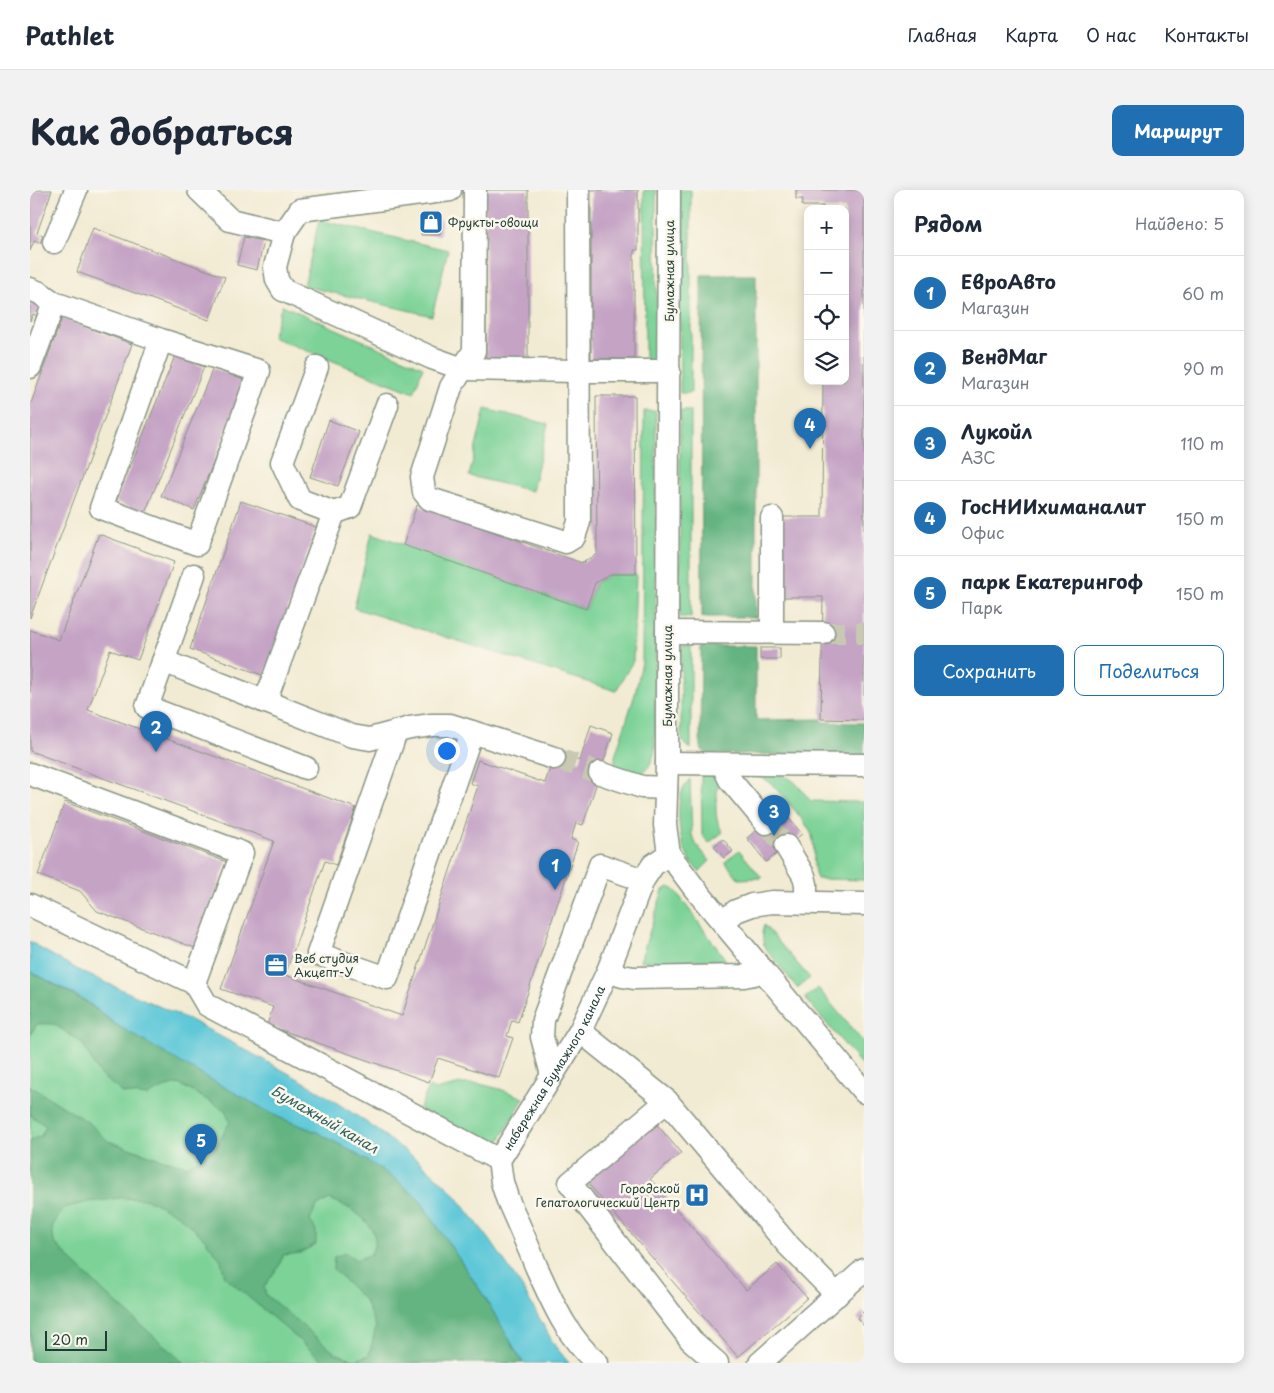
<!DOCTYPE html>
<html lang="ru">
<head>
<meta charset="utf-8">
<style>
  body { margin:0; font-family:"Playpen Sans",sans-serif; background:#f2f2f3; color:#1f2937 }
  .controls { position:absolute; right:15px; top:15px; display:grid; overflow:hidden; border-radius:10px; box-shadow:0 2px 12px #0003 }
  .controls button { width:45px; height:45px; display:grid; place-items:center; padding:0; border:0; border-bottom:1px solid #e0e1e3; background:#fff; color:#1f2937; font:25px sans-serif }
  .scale { position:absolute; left:15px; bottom:12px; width:62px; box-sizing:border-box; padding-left:5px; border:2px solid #1f3d34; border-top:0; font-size:14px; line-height:18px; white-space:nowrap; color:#1f3d34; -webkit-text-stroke:4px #fbf7ec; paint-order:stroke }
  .you { position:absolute; left:416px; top:560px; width:18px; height:18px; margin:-12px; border:4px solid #fff; border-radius:50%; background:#1a73e8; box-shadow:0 0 0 8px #1a73e833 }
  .badge { display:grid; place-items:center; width:32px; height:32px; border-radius:50%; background:#1f6fb2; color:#fff; font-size:16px; font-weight:700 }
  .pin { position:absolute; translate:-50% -41px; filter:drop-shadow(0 1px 2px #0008) }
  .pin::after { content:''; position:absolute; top:26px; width:18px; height:15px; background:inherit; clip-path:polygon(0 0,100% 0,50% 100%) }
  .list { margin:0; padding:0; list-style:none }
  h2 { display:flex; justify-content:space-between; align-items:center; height:65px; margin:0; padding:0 20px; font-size:21px }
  h2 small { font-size:16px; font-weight:400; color:#747a83 }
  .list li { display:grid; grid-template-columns:32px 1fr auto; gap:15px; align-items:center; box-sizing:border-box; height:75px; padding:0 20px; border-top:1px solid #e0e1e3 }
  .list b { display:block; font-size:19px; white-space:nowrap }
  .list p { margin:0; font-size:16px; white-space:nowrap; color:#747a83 }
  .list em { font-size:16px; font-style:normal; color:#747a83 }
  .actions { display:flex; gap:10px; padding:15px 20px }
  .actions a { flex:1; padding:11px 0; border:1px solid #1f6fb2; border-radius:10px; text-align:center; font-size:18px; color:#1f6fb2 }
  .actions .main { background:#1f6fb2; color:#fff }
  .icon { flex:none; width:28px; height:28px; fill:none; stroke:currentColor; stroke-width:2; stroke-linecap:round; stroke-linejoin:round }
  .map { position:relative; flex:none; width:834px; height:1173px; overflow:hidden; border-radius:10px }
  header { display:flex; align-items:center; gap:30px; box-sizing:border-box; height:70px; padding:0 25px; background:#fff; border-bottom:1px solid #e0e1e3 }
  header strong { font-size:24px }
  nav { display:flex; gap:28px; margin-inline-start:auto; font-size:18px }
  .intro { display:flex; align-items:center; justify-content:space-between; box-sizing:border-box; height:120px; padding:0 30px }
  h1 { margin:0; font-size:35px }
  .button { padding:12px 22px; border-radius:10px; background:#1f6fb2; color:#fff; font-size:18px; font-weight:700 }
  main { display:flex; gap:30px; padding:0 30px }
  aside { flex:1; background:#fff; border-radius:10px; box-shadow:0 2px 12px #0003 }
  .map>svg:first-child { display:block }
  .green { fill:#7bd297; stroke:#4d8866 }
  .forest { fill:#64b480; stroke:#42785a; fill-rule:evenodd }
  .water { fill:#5ec8d8; stroke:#3e8286 }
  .building { fill:#c4a3c5 }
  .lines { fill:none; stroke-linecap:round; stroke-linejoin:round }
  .minor-tunnel { stroke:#c8c8b3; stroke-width:22; stroke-dasharray:22 11; stroke-linecap:butt }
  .minor-casing { stroke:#889484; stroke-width:25 }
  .minor { stroke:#fff; stroke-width:22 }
  .labels { text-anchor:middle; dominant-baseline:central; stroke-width:5; stroke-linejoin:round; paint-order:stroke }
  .poi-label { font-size:12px; fill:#1f3d34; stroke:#fbf7ec; text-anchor:start }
  .street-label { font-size:12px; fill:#1f3d34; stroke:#fbf7ec }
  .water-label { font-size:14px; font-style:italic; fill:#2f605d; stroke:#fbf7ec }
</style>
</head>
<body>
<header>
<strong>Pathlet</strong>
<nav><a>Главная</a><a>Карта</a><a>О нас</a><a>Контакты</a></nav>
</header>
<div class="intro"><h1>Как добраться</h1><a class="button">Маршрут</a></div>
<main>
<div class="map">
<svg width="834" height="1173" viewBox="0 0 834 1173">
  <rect width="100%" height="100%" fill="#fbf7ec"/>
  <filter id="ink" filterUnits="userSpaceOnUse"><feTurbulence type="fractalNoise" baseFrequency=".02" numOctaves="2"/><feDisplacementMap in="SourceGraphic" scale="10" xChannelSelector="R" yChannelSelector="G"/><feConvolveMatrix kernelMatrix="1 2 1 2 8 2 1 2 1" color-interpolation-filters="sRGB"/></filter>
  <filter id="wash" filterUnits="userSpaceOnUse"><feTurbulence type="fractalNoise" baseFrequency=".0096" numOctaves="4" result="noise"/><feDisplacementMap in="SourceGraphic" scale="20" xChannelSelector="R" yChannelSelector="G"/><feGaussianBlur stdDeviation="1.12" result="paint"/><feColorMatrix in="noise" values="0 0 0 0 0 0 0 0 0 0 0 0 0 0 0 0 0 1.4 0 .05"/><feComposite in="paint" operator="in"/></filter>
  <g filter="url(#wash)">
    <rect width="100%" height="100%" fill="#f2ebd3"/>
    <g class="green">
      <polygon points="614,0 626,0 627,171 615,171"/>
      <polygon points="649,0 661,0 661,203 650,203"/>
      <polygon points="289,30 418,60 402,126 274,96"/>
      <polygon points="252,115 393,177 384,203 242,147"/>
      <polygon points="455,219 518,234 502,301 439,286"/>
      <path d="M614 221H626L625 560C622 573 619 579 607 587L589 582 585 576V566L605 504 612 472Z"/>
      <rect x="650" y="221" width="11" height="206"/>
      <polygon points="342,343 556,419 565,393 580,384 606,384 603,471 586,501 324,418"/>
      <polygon points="651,456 661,456 661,559 654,554 651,545"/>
      <path d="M671 584H684L687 588 688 593C687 610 682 628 693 642L679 653 672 645Z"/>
      <path d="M706 584C719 584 749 582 759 588 768 593 774 604 781 611L834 612V690L787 689C781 676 786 660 782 646 779 634 750 604 741 593 730 585 720 586 707 586Z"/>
      <path d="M660 589 662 645 666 654 680 671 669 682C665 677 661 673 659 669 649 654 645 615 653 599 654 595 657 592 660 589Z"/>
      <polygon points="709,660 732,688 709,689 695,672"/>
      <polygon points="639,697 645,700 696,770 610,771 633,700"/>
      <polygon points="734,735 780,788 767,798 734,756 732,742"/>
      <polygon points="0,781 248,927 287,942 389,1009 493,1173 0,1173"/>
      <polygon points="788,798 834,853 834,878 775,808"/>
      <polygon points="430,894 450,894 470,899 494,908 466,957 389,919 399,897 405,900"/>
    </g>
    <g class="forest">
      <polygon points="671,85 726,85 726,427 672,427"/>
      <polygon points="671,456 726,456 726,530 791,529 792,532 834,533 834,565 678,564 673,561 670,556"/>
      <path d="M0 781 56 812 85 834 248 927 287 942 323 962 363 987 389 1009 454 1106 493 1173H296L195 1087 191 1070 172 1046 148 1025 117 1009 91 1008 58 1012 34 1018 22 1037 24 1052 42 1071 76 1104 154 1173H0V950L11 946 16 936 0 925V896L59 933 78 951 134 970 157 976 184 961 200 932 195 920 149 894 133 898 117 906 93 903 69 884 52 853 24 834H7L0 845ZM299 1009C316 1015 342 1029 345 1049 345 1054 343 1060 341 1064L326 1070 316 1063 304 1067 303 1079 335 1111 346 1137 339 1165 326 1170 305 1163 236 1105 234 1097 249 1076 253 1065 270 1063 286 1054V1040L280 1031 286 1017Z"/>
    </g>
    <polygon class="water" points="0,751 11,759 52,782 162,831 278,894 333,930 389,971 423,1002 460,1050 493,1099 525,1156 539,1173 493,1173 454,1106 389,1009 363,987 323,962 287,942 248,927 160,878 85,834 56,811 0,781"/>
    <g id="blocks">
      <g class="building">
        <polygon points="0,0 22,0 7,43 13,45 10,53 4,51 0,61"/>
        <polygon points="455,0 498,0 498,170 456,170"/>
        <polygon points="561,0 608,0 608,60 604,60 604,169 561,169"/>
        <polygon points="766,0 834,0 834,530 791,529 793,407 752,407 752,327 792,327 793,191 815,191 815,19 793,19 793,16 772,16 773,9 766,9"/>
        <polygon points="392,29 411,29 410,45 391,45"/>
        <polygon points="63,38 195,87 179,130 47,82"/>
        <polygon points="214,47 234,51 227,80 207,75"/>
        <polygon points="0,109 12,113 7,126 3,124 0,131"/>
        <polygon points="32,128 102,154 0,428 0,216"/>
        <polygon points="145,166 174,177 115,323 86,312"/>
        <polygon points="183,178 216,191 164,320 131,306"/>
        <polygon points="566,206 605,206 606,384 580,384 565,393 556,419 373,355 387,315 552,373 567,364"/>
        <polygon points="299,230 329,242 308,296 280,287"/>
        <polygon points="211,311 286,337 235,486 160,459"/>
        <polygon points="69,344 144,372 108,470 80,460 58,520 326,618 306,675 295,671 255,785 372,826 448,596 440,593 448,570 515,593 525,563 550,571 561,535 583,543 553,635 546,633 541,649 548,652 488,832 482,830 477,846 483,848 469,888 408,868 399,892 237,835 243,817 191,799 244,651 0,561 0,440 29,450"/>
        <rect x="730" y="458" width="20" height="11"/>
        <polygon points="410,549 424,553 421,565 407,561"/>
        <polygon points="35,612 197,672 165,758 67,721 50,701 8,685"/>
        <polygon points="752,620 772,644 736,672 717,648"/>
        <polygon points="693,649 703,661 694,668 684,656"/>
        <polygon points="624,931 651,963 620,989 716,1100 747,1074 777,1108 708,1167 555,990"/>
        <polygon points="834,1121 834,1136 827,1128"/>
      </g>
    </g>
  </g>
  <g filter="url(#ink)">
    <use href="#blocks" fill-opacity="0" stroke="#889484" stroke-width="1"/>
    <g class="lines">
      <g class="minor-tunnel">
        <polyline points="793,443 834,443"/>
        <polyline points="524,568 570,583"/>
        <polyline points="736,633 756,656"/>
      </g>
      <g class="minor-casing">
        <g id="minor">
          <polyline points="169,0 200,30 254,43 245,77 247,90 253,100 402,168 433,179 549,181 639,181"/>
          <polyline points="445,0 444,161 421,197 392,287 394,302 400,309 536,352 544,347 549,332 548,0"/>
          <polyline points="639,0 637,442 637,573 635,635 639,664 665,699 834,902"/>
          <polyline points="254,43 270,20 420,0"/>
          <polyline points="24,52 46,0"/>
          <polyline points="0,99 10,103 24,113 131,150 229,181 167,354 71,318 131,150"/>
          <polyline points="0,177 24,113"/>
          <polyline points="287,177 252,272 270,310 304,323 320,317 357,215"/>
          <polyline points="742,328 742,442"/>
          <polyline points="164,385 117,517 276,578"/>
          <polyline points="637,442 793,443"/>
          <polyline points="133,471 322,546 340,549 380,538 402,535 420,535 524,568"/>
          <polyline points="235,512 304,323"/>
          <polyline points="366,542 288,764 357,788 442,542"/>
          <polyline points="637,573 834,575"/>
          <polyline points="695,574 696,582 700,590 736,633"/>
          <polyline points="570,583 612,597 636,598"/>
          <polyline points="0,584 212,663 164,793 0,715"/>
          <polyline points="756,656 774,686 776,694 776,712"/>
          <polyline points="693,732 706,721 722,715 742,712 834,714"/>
          <polyline points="578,781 592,786 604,788 714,786 724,784 732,779"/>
          <polyline points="164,793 177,815 469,970"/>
          <polyline points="550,841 637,911 757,1054 807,1105"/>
          <polyline points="522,885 512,847 513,830 570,675 613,690"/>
          <polyline points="637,911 540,993 661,1150 687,1173"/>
          <path id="s1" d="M567 1173C536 1146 523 1113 506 1076 497 1053 487 1031 477 1008L472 992 469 970 550 841 578 781 613 690 623 675 639 664"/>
          <polyline points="730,1173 834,1080"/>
        </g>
      </g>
      <use href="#minor" class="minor"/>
    </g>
  </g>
  <defs>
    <g id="shop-square" transform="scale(1.25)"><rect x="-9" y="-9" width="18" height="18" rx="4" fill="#1f6fb2" stroke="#fbf7ec"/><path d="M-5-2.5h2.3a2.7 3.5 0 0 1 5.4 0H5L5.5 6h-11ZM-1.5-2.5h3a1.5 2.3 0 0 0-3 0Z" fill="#fff"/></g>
    <g id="office-square" transform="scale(1.25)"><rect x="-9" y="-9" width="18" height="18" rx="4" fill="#1f6fb2" stroke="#fbf7ec"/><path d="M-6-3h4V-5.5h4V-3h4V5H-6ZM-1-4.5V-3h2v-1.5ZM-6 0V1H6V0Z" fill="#fff"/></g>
    <g id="hospital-square" transform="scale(1.25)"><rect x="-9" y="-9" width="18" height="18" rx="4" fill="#1f6fb2" stroke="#fbf7ec"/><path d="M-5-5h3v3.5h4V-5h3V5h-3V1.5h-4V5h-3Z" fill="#fff"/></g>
  </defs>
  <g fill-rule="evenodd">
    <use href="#shop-square" x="401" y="32"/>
    <use href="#office-square" x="246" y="775"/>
    <use href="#hospital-square" x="667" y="1005"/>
  </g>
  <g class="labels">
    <g class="poi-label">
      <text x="418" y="32">Фрукты-овощи</text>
      <text x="264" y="768">Веб студия<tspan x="264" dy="14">Акцепт-У</tspan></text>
      <text x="650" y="998" text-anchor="end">Городской<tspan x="650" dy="14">Гепатологический Центр</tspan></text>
    </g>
    <g class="street-label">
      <text transform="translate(639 81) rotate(-90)">Бумажная улица</text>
      <text transform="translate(637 486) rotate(-90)">Бумажная улица</text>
      <text stroke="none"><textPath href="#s1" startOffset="336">набережная Бумажного канала</textPath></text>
    </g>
    <g class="water-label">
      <text transform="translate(295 929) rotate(30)">Бумажный канал</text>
    </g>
  </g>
</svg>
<div class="controls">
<button>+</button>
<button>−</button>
<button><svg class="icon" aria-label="locate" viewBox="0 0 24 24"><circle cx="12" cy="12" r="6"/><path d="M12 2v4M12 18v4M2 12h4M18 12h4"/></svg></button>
<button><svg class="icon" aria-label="layers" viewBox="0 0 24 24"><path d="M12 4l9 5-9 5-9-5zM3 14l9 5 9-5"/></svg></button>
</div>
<div class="scale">20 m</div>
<div class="you"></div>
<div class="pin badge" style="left:525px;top:700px">1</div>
<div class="pin badge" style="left:126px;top:562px">2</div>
<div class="pin badge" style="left:744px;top:646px">3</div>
<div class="pin badge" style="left:780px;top:259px">4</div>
<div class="pin badge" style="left:171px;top:975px">5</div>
</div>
<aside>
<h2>Рядом<small>Найдено: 5</small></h2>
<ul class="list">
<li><span class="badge">1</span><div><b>ЕвроАвто</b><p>Магазин</p></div><em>60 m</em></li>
<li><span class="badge">2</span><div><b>ВендМаг</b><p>Магазин</p></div><em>90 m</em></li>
<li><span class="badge">3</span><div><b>Лукойл</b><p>АЗС</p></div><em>110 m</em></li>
<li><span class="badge">4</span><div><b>ГосНИИхиманалит</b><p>Офис</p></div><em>150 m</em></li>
<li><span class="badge">5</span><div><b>парк Екатерингоф</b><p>Парк</p></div><em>150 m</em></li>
</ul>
<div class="actions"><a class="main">Сохранить</a><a>Поделиться</a></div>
</aside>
</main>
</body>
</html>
